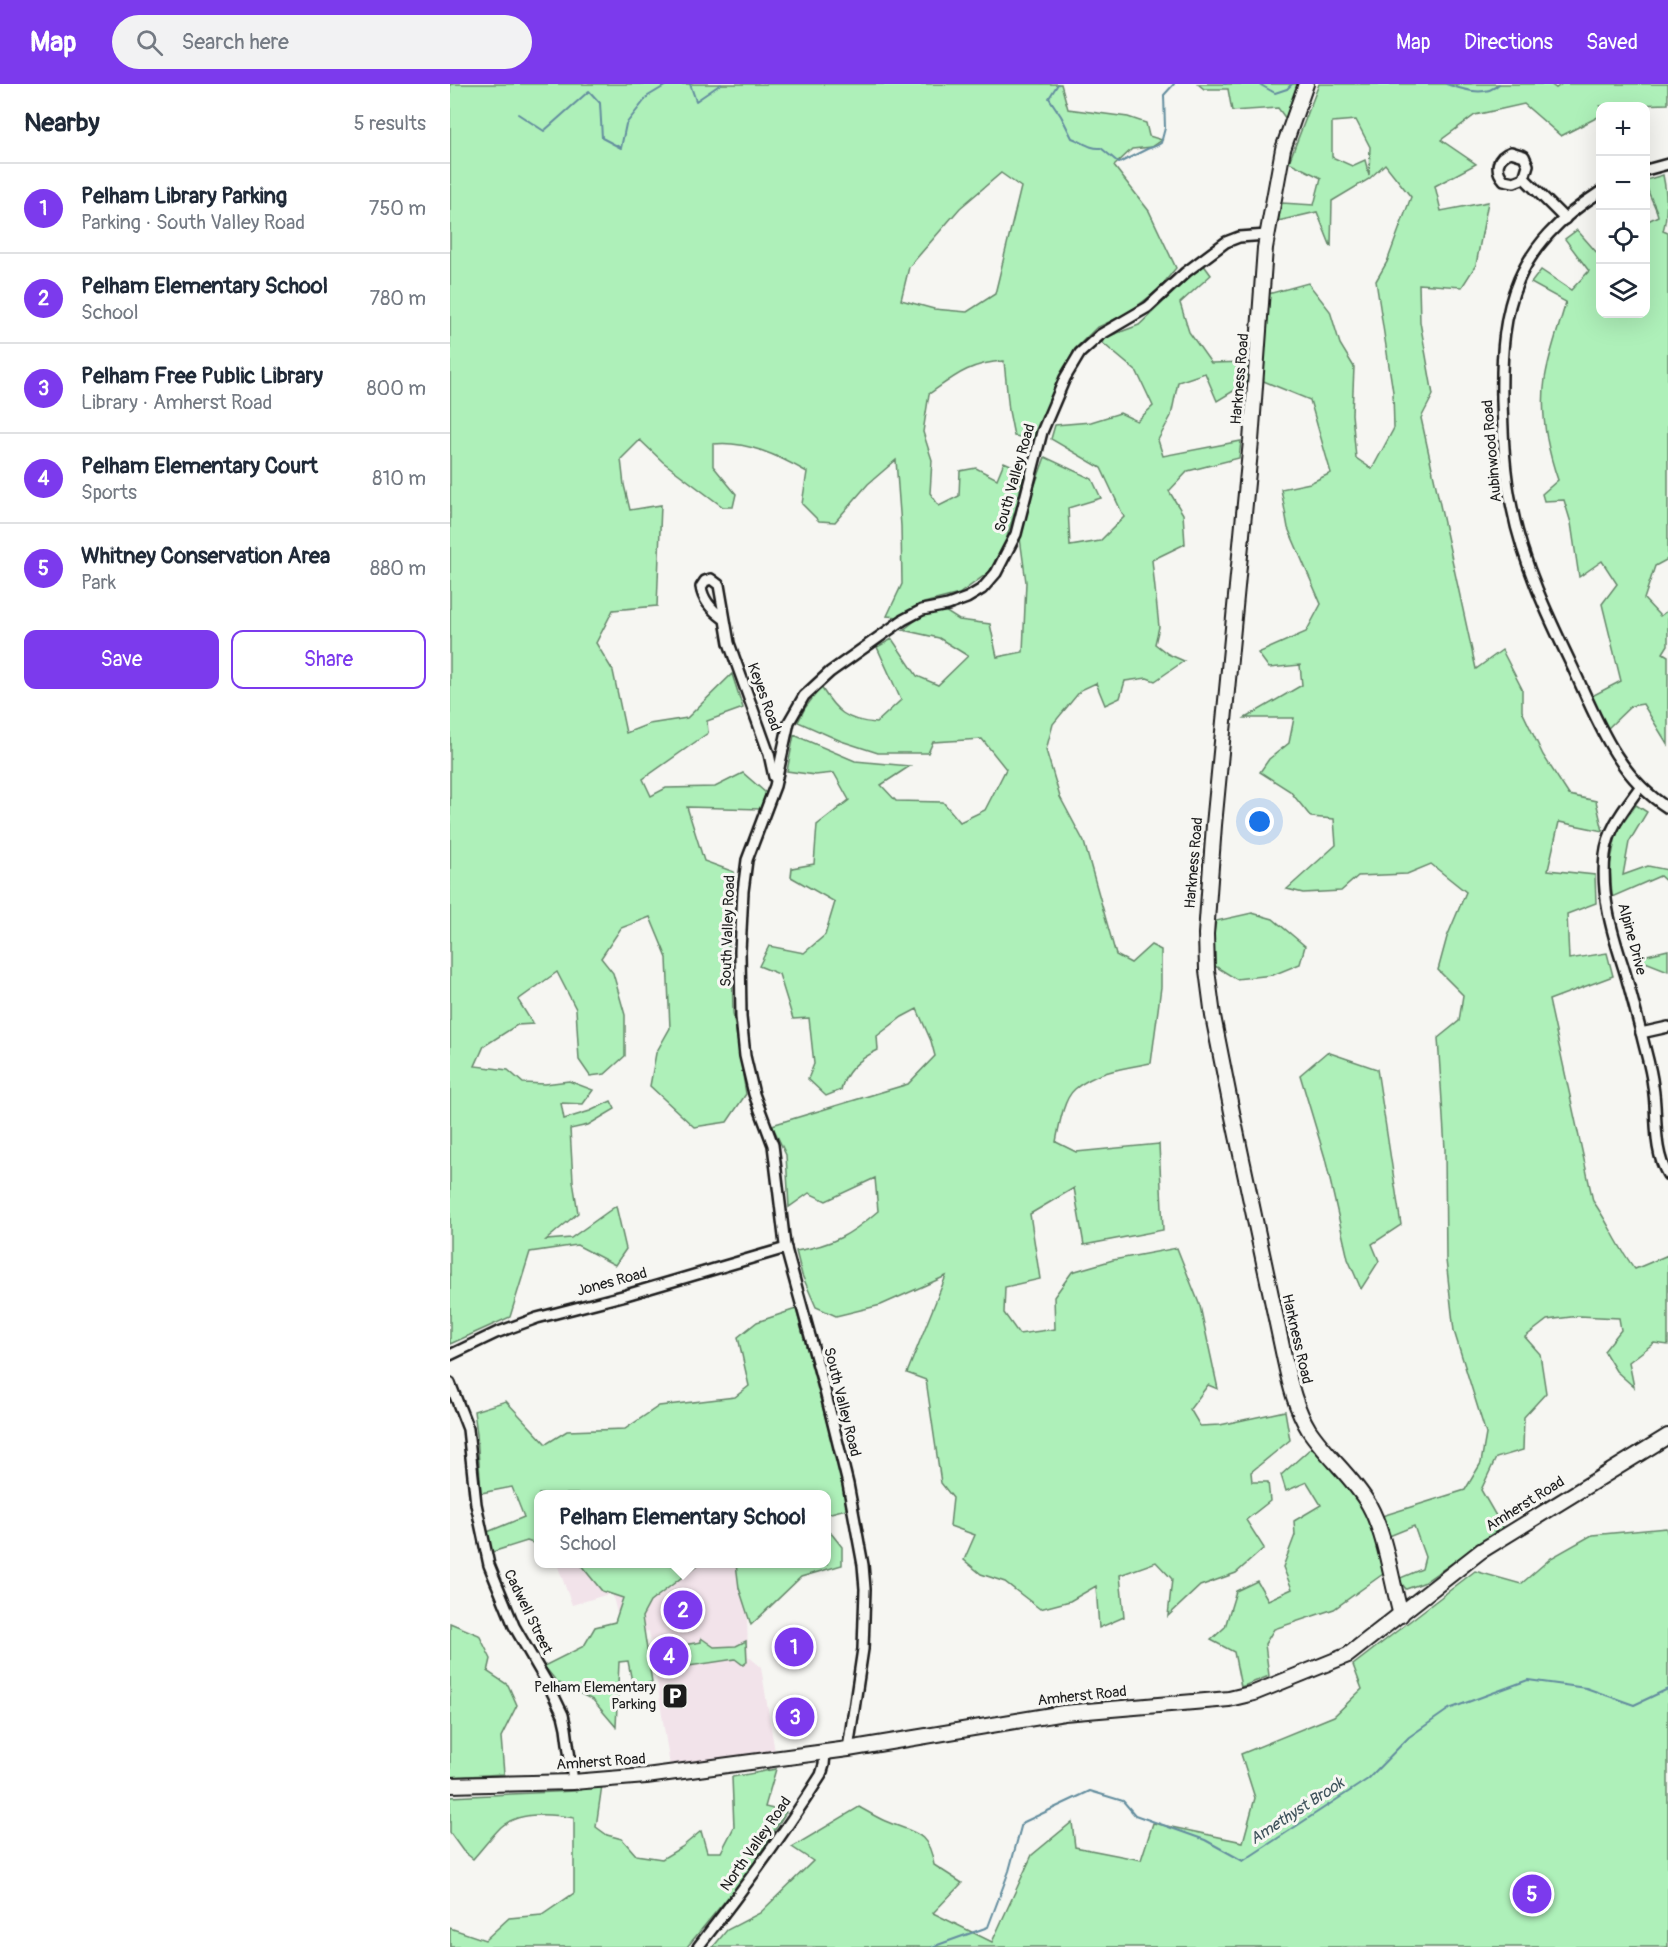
<!DOCTYPE html>
<html lang="en">
<head>
<meta charset="utf-8">
<style>
  body { margin:0; font-family:Pangolin,sans-serif; background:#f2f2f3; color:#1f2937 }
  .controls { position:absolute; right:18px; top:18px; display:grid; overflow:hidden; border-radius:12px; box-shadow:0 6px 24px #0002 }
  .controls button { width:54px; height:54px; display:grid; place-items:center; padding:0; border:0; border-bottom:2px solid #e0e1e3; background:#fff; color:#1f2937; font:30px sans-serif }
  .you { position:absolute; left:810px; top:738px; width:21px; height:21px; margin:-15px; border:4px solid #fff; border-radius:50%; background:#1a73e8; box-shadow:0 0 0 9px #1a73e833 }
  .badge { display:grid; place-items:center; width:39px; height:39px; border-radius:50%; background:#7c3aed; color:#fff; font-size:20px; font-weight:700 }
  .pin { position:absolute; translate:-50% -50%; border:3px solid #fff; box-shadow:0 2px 6px #0006 }
  .popup { position:absolute; left:84px; top:1406px; width:297px; height:78px; box-sizing:border-box; display:grid; place-content:center; border-radius:12px; background:#fff; filter:drop-shadow(0 2px 4px #0005); font-size:20px; white-space:nowrap; color:#747a83 }
  .popup b { font-size:22px; color:#1f2937 }
  .popup::after { content:''; position:absolute; left:50%; top:100%; margin-left:-12px; border:12px solid transparent; border-top-color:#fff }
  .list { margin:0; padding:0; list-style:none }
  h2 { display:flex; justify-content:space-between; align-items:center; height:78px; margin:0; padding:0 24px; font-size:26px }
  h2 small { font-size:20px; font-weight:400; color:#747a83 }
  .list li { display:grid; grid-template-columns:39px 1fr auto; gap:18px; align-items:center; box-sizing:border-box; height:90px; padding:0 24px; border-top:2px solid #e0e1e3 }
  .list b { display:block; font-size:22px; white-space:nowrap }
  .list p { margin:0; font-size:20px; white-space:nowrap; color:#747a83 }
  .list em { font-size:20px; font-style:normal; color:#747a83 }
  .actions { display:flex; gap:12px; padding:18px 24px }
  .actions a { flex:1; padding:14px 0; border:2px solid #7c3aed; border-radius:12px; text-align:center; font-size:21px; color:#7c3aed }
  .actions .main { background:#7c3aed; color:#fff }
  .icon { flex:none; width:33px; height:33px; fill:none; stroke:currentColor; stroke-width:2; stroke-linecap:round; stroke-linejoin:round }
  .map { position:relative; flex:none; width:1218px; height:1863px; overflow:hidden }
  header { display:flex; align-items:center; gap:36px; box-sizing:border-box; height:84px; padding:0 30px; background:#7c3aed; color:#fff }
  header strong { font-size:28px }
  nav { display:flex; gap:33px; margin-inline-start:auto; font-size:21px }
  .search { width:420px; height:54px; background:#f2f2f3; display:flex; align-items:center; gap:15px; box-sizing:border-box; padding:0 21px; border-radius:33px; color:#747a83; font-size:22px }
  main { display:flex }
  aside { flex:1; background:#fff }
  .map>svg:first-child { display:block }
  .built { fill:#f2e3ea }
  .green { fill:#aef0b9; stroke:#65866a; stroke-width:1.5; fill-rule:evenodd }
  .lines { fill:none; stroke-linecap:round; stroke-linejoin:round }
  .stream { stroke:#638d9e; stroke-width:2 }
  .street-casing { stroke:#1c1c1c; stroke-width:14 }
  .secondary-casing { stroke:#1c1c1c; stroke-width:18 }
  .street { stroke:#f6f6f2; stroke-width:9 }
  .secondary { stroke:#f6f6f2; stroke-width:14 }
  .labels { text-anchor:middle; dominant-baseline:central; stroke-width:6; stroke-linejoin:round; paint-order:stroke }
  .street-label { font-size:15px; fill:#1c1c1c; stroke:#f6f6f2 }
  .poi-label { font-size:15px; fill:#1c1c1c; stroke:#f6f6f2; text-anchor:end }
  .water-label { font-size:16px; font-style:italic; fill:#40545d; stroke:#f6f6f2 }
</style>
</head>
<body>
<header>
<strong>Map</strong>
<div class="search"><svg class="icon" aria-label="search" viewBox="0 0 24 24"><circle cx="10" cy="10" r="6"/><path d="M15 15l6 6"/></svg>Search here</div>
<nav><a>Map</a><a>Directions</a><a>Saved</a></nav>
</header>
<main>
<aside>
<h2>Nearby<small>5 results</small></h2>
<ul class="list">
<li><span class="badge">1</span><div><b>Pelham Library Parking</b><p>Parking · South Valley Road</p></div><em>750 m</em></li>
<li><span class="badge">2</span><div><b>Pelham Elementary School</b><p>School</p></div><em>780 m</em></li>
<li><span class="badge">3</span><div><b>Pelham Free Public Library</b><p>Library · Amherst Road</p></div><em>800 m</em></li>
<li><span class="badge">4</span><div><b>Pelham Elementary Court</b><p>Sports</p></div><em>810 m</em></li>
<li><span class="badge">5</span><div><b>Whitney Conservation Area</b><p>Park</p></div><em>880 m</em></li>
</ul>
<div class="actions"><a class="main">Save</a><a>Share</a></div>
</aside>
<div class="map">
<svg width="1218" height="1863" viewBox="0 0 1218 1863">
  <rect width="100%" height="100%" fill="#f6f6f2"/>
  <filter id="ink" filterUnits="userSpaceOnUse"><feTurbulence type="fractalNoise" baseFrequency=".0167" numOctaves="2"/><feDisplacementMap in="SourceGraphic" scale="12" xChannelSelector="R" yChannelSelector="G"/><feConvolveMatrix kernelMatrix="1 2 1 2 8 2 1 2 1" color-interpolation-filters="sRGB"/></filter>
  <g filter="url(#ink)">
    <polygon class="built" points="107,1480 323,1480 297,1532 298,1572 311,1583 325,1668 220,1682 199,1547 173,1553 162,1509 122,1521"/>
    <g class="green">
      <path d="M0 0H611L618 25 678 33 696 39 699 52 712 56 702 63 682 65 664 82 699 127 726 184 708 206 678 229 646 244 624 266 585 355 564 352 559 327 554 277C520 279 506 291 479 310L473 348 482 376 480 409 489 422 509 412 510 387 526 384 547 395 554 378 574 387 567 421 556 456 539 488 509 510 474 519 449 533 437 532 452 500 451 442 446 376 418 400 385 438 369 437 352 420 357 388C329 372 295 356 263 360V382L286 410 283 423H273L213 378 190 356 171 375 174 401 180 426 211 421 207 522 163 526 146 559 163 587 176 649 199 640 237 634 282 590 293 624 257 637 258 649 193 695 201 712 216 704 265 703 293 689 316 709 310 725 237 723 254 777 284 788 273 834 282 880 283 929 296 1010 277 1038 244 1043 200 1002 206 969 220 944 217 874 200 833 171 844 151 874 163 889 175 931V972L155 990 140 992 129 976 126 925 107 888 68 916 83 940 67 941 34 962 25 982 58 986 73 999 95 1000 119 997 143 1006 133 1020 111 1019 114 1035 140 1027 161 1017 165 1025 138 1041 120 1045 123 1097 128 1129 96 1156 121 1154 166 1122 176 1165 165 1181 127 1161 80 1168 60 1233 0 1260ZM551 89 571 103 545 210 517 228 484 225 451 216 459 183 510 124Z"/>
      <polygon points="748,0 849,0 836,35 828,24 782,27 778,5 754,5"/>
      <path d="M869 0H1100L1106 4 1112 0H1218V20L1150 22V32L1111 52 1074 20 1025 31 991 56 1026 80 985 102 991 127 1038 118 1026 181 1012 203 969 200 970 238 983 311 971 334 1026 585 1052 566 1072 605V627L1093 671 1119 711 1146 717 1153 747 1109 738 1098 786 1145 791 1146 819 1117 830 1119 875 1157 869 1163 892 1099 916 1143 1117C1159 1139 1168 1164 1185 1185L1218 1171V1261L1204 1259 1179 1278 1184 1303 1166 1287 1154 1267 1171 1246 1169 1234 1129 1232 1097 1236 1075 1253 1090 1270 1096 1309 1074 1333 1073 1366 1046 1374 1031 1406 1053 1444 973 1499 956 1505 948 1495 972 1485 975 1473 964 1442 937 1453 932 1432 1015 1406 1031 1379 1036 1350 1004 1247 996 1176 995 1065 988 954 1009 937 1013 911 988 886 997 853 1016 808 981 780 957 790 908 792 891 807 853 809 837 805 886 761 884 735 861 733 840 707 810 688 819 675 839 659 844 634H795L852 601 850 581 819 584 808 569 856 548 871 520 838 444 831 405 860 399 881 389 860 316 811 296 818 210 858 199 880 227 890 260 904 283 902 330 906 374 922 385 944 344 943 308 926 197 937 178 961 113 935 80 919 95 882 117 881 163 867 128 828 137 832 119 864 121 871 94 839 78ZM906 36 920 63 919 91 915 76 902 82 882 73V38Z"/>
      <path d="M1213 91C1217 110 1218 130 1213 147L1218 149V475L1205 482 1194 515 1210 532 1218 526V561L1213 569 1218 572V661L1193 620 1181 622 1156 646 1140 613 1171 597 1152 520 1167 500 1152 477 1129 493 1121 439 1114 416 1094 417 1092 410 1108 396C1097 364 1090 329 1095 295 1099 269 1109 243 1116 218L1081 199 1091 186 1121 206 1139 187 1115 155 1127 146 1148 170 1150 168V230H1196V138L1208 132C1205 118 1196 110 1196 96Z"/>
      <path d="M753 180 761 191 730 219 739 248 761 279 798 278 800 297 767 317 755 289 728 298 721 332 708 356 713 372 791 357 789 374 738 387 719 407 733 430 735 460 702 476 709 543 705 560 718 570 734 577 705 597 697 594 675 597 670 614 655 621 646 599 631 606 603 640 596 666 610 713 634 758 666 871 681 879 701 861 711 866V903L701 979C675 984 646 987 625 1005 613 1015 609 1043 606 1058L626 1068 709 1060 713 1146 634 1161 624 1104 580 1130 590 1195 555 1203 554 1229 569 1250 605 1245 604 1213 622 1188 663 1176 727 1164 750 1222 768 1305 758 1301 740 1325 750 1342 770 1341 835 1327 840 1356 801 1388 802 1398H818L820 1417 796 1436 814 1464 786 1489 750 1502 718 1532 722 1495 706 1478 670 1491 674 1533 649 1544 646 1502 620 1517 590 1525 555 1498 531 1490 514 1476 525 1451 500 1442 503 1414 491 1399 476 1296 457 1289 496 1192 431 1221 386 1232 366 1223 352 1191 346 1167C383 1161 400 1151 428 1127L425 1094 376 1117 359 1109 339 1123 336 1071 322 1041 458 1000 485 972 481 957 467 925 452 933 427 952 428 966C411 974 395 987 391 1006L376 1012 358 995 364 980 359 934 343 935 329 890 309 882 319 862 354 869 375 851 385 818 341 793 342 784 364 780 367 741 399 716 384 689 365 691 337 687 344 651 405 677 460 682 431 701 446 717 493 718 510 738 535 726 556 685 532 655 483 658 478 669H428L391 657 348 638 355 624 371 603C386 627 396 637 426 639L451 616 427 563 442 555 467 592 488 601 518 572 489 554 453 546 470 533 492 525 509 536 540 540 547 573 573 568 576 498 570 454 578 420 595 373 642 395 651 414 618 424 620 462 650 457 674 433 651 384 601 355 605 341 641 338 670 329 687 337 703 322 687 288 649 256 689 241Z"/>
      <polygon points="1186,721 1197,728 1179,758 1173,791 1198,782 1218,786 1218,799 1210,792 1162,813 1160,781 1167,747"/>
      <polygon points="802,829 823,835 855,862 850,880 823,891 786,895 765,882 761,867 766,837"/>
      <polygon points="1218,866 1218,887 1185,874"/>
      <polygon points="877,968 927,985 951,1141 922,1160 929,1177 911,1205 898,1175 875,1074 850,991"/>
      <polygon points="346,1225 400,1424 377,1430 377,1410 89,1410 89,1461 77,1457 42,1468 35,1449 74,1433 62,1403 31,1409 27,1350 24,1327 56,1317 96,1360 117,1347 175,1345 209,1322 285,1313 299,1302 288,1253 307,1238"/>
      <path d="M861 1364C882 1384 914 1417 924 1444 929 1458 930 1475 933 1490L884 1525 824 1545 815 1560 819 1592 791 1603 784 1568 761 1556 775 1543 786 1507 807 1497 818 1516 842 1505 833 1483 845 1451 844 1437 871 1421 857 1398 836 1407 831 1391Z"/>
      <polygon points="377,1444 392,1463 392,1481 351,1493 301,1541 289,1504 286,1480 377,1480"/>
      <path d="M1216 1444 1218 1451V1863H263L277 1846 310 1829 363 1777 342 1763 409 1723C418 1728 426 1733 435 1737 463 1749 479 1746 484 1781L512 1799 483 1829 542 1858 582 1771 622 1738 625 1763 691 1776 703 1739 793 1758 805 1714 791 1670 884 1632 912 1605 903 1581 1025 1487 1071 1500 1101 1474 1142 1451Z"/>
      <polygon points="130,1480 249,1480 200,1518 192,1533 202,1598 183,1603 178,1577 169,1578 166,1643 143,1616 107,1598 94,1582 134,1562 145,1543 165,1538 173,1514 152,1507"/>
      <polygon points="0,1539 29,1551 41,1575 38,1588 58,1601 67,1621 51,1653 54,1690 0,1693"/>
      <polygon points="251,1554 264,1563 286,1562 296,1557 297,1578 293,1581 285,1575 239,1582 236,1579 235,1586 205,1591 202,1566 251,1558"/>
      <path d="M326 1685 315 1723 336 1728 298 1789 237 1863H0V1844L35 1856 59 1834 92 1831 124 1809V1734C102 1730 69 1727 51 1743 41 1753 32 1765 23 1775L13 1767 0 1749V1713L125 1707 152 1701 146 1743 157 1751 172 1755 186 1771 212 1775 232 1763 251 1747 257 1768H271L284 1743 282 1693Z"/>
    </g>
    <g class="lines">
      <g class="stream">
        <polyline points="240,0 246,17 271,0"/>
        <path d="M608 0 599 14 611 32 622 54C633 58 640 65 651 64L669 79C679 74 687 70 697 65 702 63 706 63 711 59L715 44 714 11 724 0"/>
        <polyline points="774,0 776,0"/>
        <polyline points="809,0 825,9 837,5 842,0"/>
        <path d="M996 0C1012 5 1035 14 1049 0"/>
        <polyline points="68,30 94,47 139,7 150,19 152,54 171,64 176,40 198,12 218,0"/>
        <polyline points="482,1863 538,1843 559,1787 572,1739 640,1707 673,1717 685,1731 755,1756 793,1777 918,1695 959,1653 999,1625 1078,1596 1136,1604 1184,1621 1218,1605"/>
      </g>
      <g class="street-casing">
        <g id="street">
          <polyline points="1196,86 1218,80"/>
          <path d="M1074 94 1064 98 1054 96C1044 85 1047 73 1061 68L1074 72 1078 81 1074 94 1115 135"/>
          <path d="M1150 108C1066 162 1050 219 1052 316 1053 352 1054 388 1062 424 1073 480 1098 532 1123 584 1147 636 1167 692 1218 724"/>
          <path d="M273 534C262 526 253 517 251 503L255 497 261 495 269 501 279 559 319 670 324 693"/>
          <path d="M1190 703C1175 724 1158 744 1155 771 1151 810 1161 845 1173 882 1180 904 1185 926 1191 948 1195 966 1201 984 1203 1002 1208 1030 1202 1066 1218 1091"/>
          <polyline points="1191,949 1218,943"/>
          <polyline points="0,1271 46,1249 87,1234 176,1211 336,1164"/>
          <polyline points="0,1299 18,1345 26,1420 39,1481 64,1542 100,1604 113,1631 116,1644 123,1698"/>
          <polyline points="398,1665 413,1565 415,1505 413,1481 398,1400 374,1303 335,1161 323,1061 304,1010 295,972 291,933 290,867 293,807 297,776 325,702 339,638 354,612 380,588 453,536 472,526 498,521 517,514 532,505 546,489 566,450 592,348 615,294 630,269 650,251 698,223 736,188 776,158 789,153 817,151"/>
          <path d="M248 1863C292 1807 333 1751 371 1691L374 1681 375 1669"/>
        </g>
      </g>
      <g class="secondary-casing">
        <g id="secondary">
          <path d="M856 0 833 65 815 164 801 357 764 741 756 850 757 886 763 932 783 1033 835 1277C840 1301 846 1325 859 1346 877 1373 903 1393 919 1421 936 1452 941 1496 951 1531"/>
          <polyline points="0,1701 123,1698 196,1692 398,1665 614,1629 779,1615 804,1609 898,1571 1031,1467 1218,1352"/>
        </g>
      </g>
      <use href="#street" class="street"/>
      <use href="#secondary" class="secondary"/>
    </g>
  </g>
  <defs>
    <g id="parking-square" transform="scale(1.35)"><rect x="-9" y="-9" width="18" height="18" rx="4" fill="#1c1c1c" stroke="#f6f6f2"/><path d="M-3.5-5.5H1a3.5 3.5 0 0 1 0 7H-1V5.5H-3.5ZM-1-3.4V-.6H.8a1.4 1.4 0 0 0 0-2.8Z" fill="#fff"/></g>
  </defs>
  <g fill-rule="evenodd">
    <use href="#parking-square" x="225" y="1612"/>
  </g>
  <g class="labels">
    <g class="street-label">
      <text transform="translate(790 295) rotate(-85)">Harkness Road</text>
      <text transform="translate(1042 367) rotate(-95)">Aubinwood Road</text>
      <text transform="translate(565 394) rotate(-74)">South Valley Road</text>
      <text transform="translate(314 613) rotate(70)">Keyes Road</text>
      <text transform="translate(744 779) rotate(-85)">Harkness Road</text>
      <text transform="translate(278 847) rotate(-88)">South Valley Road</text>
      <text transform="translate(1182 855) rotate(75)">Alpine Drive</text>
      <text transform="translate(162 1198) rotate(-15)">Jones Road</text>
      <text transform="translate(847 1255) rotate(77)">Harkness Road</text>
      <text transform="translate(392 1318) rotate(76)">South Valley Road</text>
      <text transform="translate(1075 1420) rotate(-32)">Amherst Road</text>
      <text transform="translate(78 1528) rotate(64)">Cadwell Street</text>
      <text transform="translate(632 1612) rotate(-6)">Amherst Road</text>
      <text transform="translate(151 1678) rotate(-4)">Amherst Road</text>
      <text transform="translate(306 1760) rotate(-55)">North Valley Road</text>
    </g>
    <g class="poi-label">
      <text x="206" y="1603">Pelham Elementary<tspan x="206" dy="17">Parking</tspan></text>
    </g>
    <g class="water-label">
      <text transform="translate(847 1727) rotate(-33)">Amethyst Brook</text>
    </g>
  </g>
</svg>
<div class="controls">
<button>+</button>
<button>−</button>
<button><svg class="icon" aria-label="locate" viewBox="0 0 24 24"><circle cx="12" cy="12" r="6"/><path d="M12 2v4M12 18v4M2 12h4M18 12h4"/></svg></button>
<button><svg class="icon" aria-label="layers" viewBox="0 0 24 24"><path d="M12 4l9 5-9 5-9-5zM3 14l9 5 9-5"/></svg></button>
</div>
<div class="you"></div>
<div class="pin badge" style="left:344px;top:1563px">1</div>
<div class="pin badge" style="left:233px;top:1526px">2</div>
<div class="popup"><b>Pelham Elementary School</b>School</div>
<div class="pin badge" style="left:345px;top:1633px">3</div>
<div class="pin badge" style="left:219px;top:1572px">4</div>
<div class="pin badge" style="left:1082px;top:1810px">5</div>
</div>
</main>
</body>
</html>
